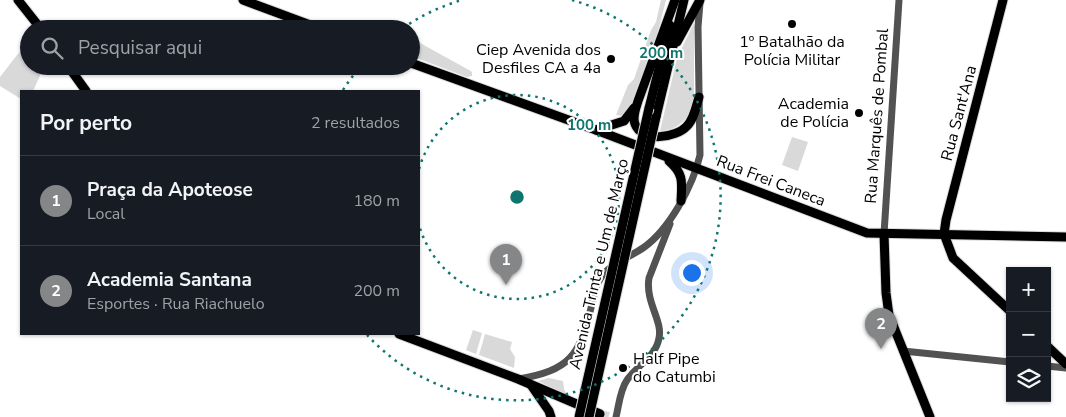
<!DOCTYPE html>
<html lang="pt">
<head>
<meta charset="utf-8">
<style>
  body { margin:0; font-family:"Nunito Sans",sans-serif; background:#242831; color:#f1f3f6 }
  .controls { position:absolute; right:15px; bottom:15px; display:grid; overflow:hidden; border-radius:0px; box-shadow:0 1px 4px #0004 }
  .controls button { width:45px; height:45px; display:grid; place-items:center; padding:0; border:0; border-bottom:1px solid #363941; background:#171b24; color:#f1f3f6; font:25px sans-serif }
  .you { position:absolute; left:691px; top:272px; width:18px; height:18px; margin:-12px; border:4px solid #fff; border-radius:50%; background:#1a73e8; box-shadow:0 0 0 8px #1a73e833 }
  .badge { display:grid; place-items:center; width:32px; height:32px; border-radius:50%; background:#858687; color:#fff; font-size:16px; font-weight:700 }
  .pin { position:absolute; translate:-50% -41px; filter:drop-shadow(0 1px 2px #0008) }
  .pin::after { content:''; position:absolute; top:26px; width:18px; height:15px; background:inherit; clip-path:polygon(0 0,100% 0,50% 100%) }
  .list { margin:0; padding:0; list-style:none }
  h2 { display:flex; justify-content:space-between; align-items:center; height:65px; margin:0; padding:0 20px; font-size:21px }
  h2 small { font-size:16px; font-weight:400; color:#9ea1a6 }
  .list li { display:grid; grid-template-columns:32px 1fr auto; gap:15px; align-items:center; box-sizing:border-box; height:90px; padding:0 20px; border-top:1px solid #363941 }
  .list b { display:block; font-size:19px; white-space:nowrap }
  .list p { margin:0; font-size:16px; white-space:nowrap; color:#9ea1a6 }
  .list em { font-size:16px; font-style:normal; color:#9ea1a6 }
  .icon { flex:none; width:28px; height:28px; fill:none; stroke:currentColor; stroke-width:2; stroke-linecap:round; stroke-linejoin:round }
  .map { position:relative; flex:none; width:1066px; height:417px; overflow:hidden }
  .search { position:absolute; background:#171b24; box-shadow:0 1px 4px #0004; left:20px; top:20px; width:400px; height:55px; display:flex; align-items:center; gap:12px; box-sizing:border-box; padding:0 18px; border-radius:28px; color:#9ea1a6; font-size:19px }
  .panel { position:absolute; background:#171b24; box-shadow:0 1px 4px #0004; left:20px; top:90px; width:400px; height:245px; border-radius:0px }
  .map>svg:first-child { display:block }
  .green { fill:#d9d9d9 }
  .lines { fill:none; stroke-linecap:round; stroke-linejoin:round }
  .major-tunnel { stroke:#d9d9d9; stroke-width:9; stroke-dasharray:9 4.5; stroke-linecap:butt }
  .major-casing { stroke:#dbdbdb; stroke-width:11 }
  .minor { stroke:#525252; stroke-width:7 }
  .major { stroke:#000; stroke-width:9 }
  .major-bridge-casing { stroke:#dbdbdb; stroke-width:11; stroke-linecap:butt }
  .major-bridge { stroke:#000; stroke-width:9 }
  .ring { fill:none; stroke:#0f766e; stroke-width:2.5; stroke-dasharray:2.5 5 }
  .poi-dot { fill:#000; stroke:#fff; stroke-width:2 }
  .labels { text-anchor:middle; dominant-baseline:central; stroke-width:4; stroke-linejoin:round; paint-order:stroke }
  .poi-label { font-size:16px; fill:#000; stroke:#fff; text-anchor:end }
  .street-label { font-size:16px; fill:#000; stroke:#fff }
  .centre { fill:#0f766e; stroke:#fff; stroke-width:2.5 }
  .ring-label { font-size:15px; text-anchor:middle; font-weight:bold; fill:#0f766e; stroke:#fff; stroke-width:4; stroke-linejoin:round; paint-order:stroke }
</style>
</head>
<body>
<div class="map">
<svg width="1066" height="417" viewBox="0 0 1066 417">
  <rect width="100%" height="100%" fill="#fff"/>
  <g class="green">
    <path d="M661 0H666L657 35 636 95C633 104 629 110 622 116L616 115 628 85 634 79 651 30 656 22Z"/>
    <path d="M694 23V105C687 120 677 130 660 131L677 58Z"/>
    <polygon points="411,38 469,70 472,72 472,76 467,77 411,56"/>
    <polygon points="26,48 29,48 29,66 44,67 33,91 21,91 21,99 0,86 0,77 17,55"/>
    <polygon points="792,137 808,142 798,171 782,165"/>
    <polygon points="473,330 482,333 476,354 466,350"/>
    <polygon points="485,334 512,342 510,349 515,357 514,368 479,355"/>
    <polygon points="549,378 563,381 564,389 567,395 538,381"/>
  </g>
  <g class="lines">
    <polyline class="major-tunnel" points="600,414 610,417"/>
    <g class="major-casing">
      <g id="major">
        <polyline points="18,0 41,29"/>
        <polyline points="243,0 321,29"/>
        <path d="M675 0 638 101C636 108 632 117 635 124 642 143 676 138 687 126 694 119 696 107 699 97"/>
        <polyline points="1003,0 946,220 944,234 953,258 1010,311"/>
        <polyline points="677,42 700,0"/>
        <polyline points="411,63 596,130 867,233 1066,237"/>
        <polyline points="68,66 86,91"/>
        <polyline points="649,108 670,25"/>
        <polyline points="656,117 684,0"/>
        <polyline points="596,130 624,121 634,108"/>
        <path d="M669 161C684 174 682 182 681 201"/>
        <polyline points="884,234 886,293 889,315 930,417"/>
        <polyline points="399,334 518,379 600,414"/>
        <polyline points="1047,346 1066,364"/>
        <polyline points="531,385 549,411 551,417"/>
      </g>
    </g>
    <g class="minor">
      <polyline points="884,234 899,0"/>
      <polyline points="903,351 1010,362"/>
      <polyline points="1047,366 1066,368"/>
      <path d="M519 379C569 370 579 357 591 308 594 297 595 285 602 276 612 263 630 257 643 248 669 230 693 186 700 155L698 27 700 3"/>
      <path d="M616 417C619 405 620 390 627 380 637 365 656 357 659 338 663 321 645 302 649 278L670 224"/>
    </g>
    <use href="#major" class="major"/>
    <g class="major-bridge-casing">
      <g id="major-bridge">
        <polyline points="579,417 649,108"/>
        <polyline points="589,417 656,117"/>
      </g>
    </g>
    <use href="#major-bridge" class="major-bridge"/>
  </g>
  <g class="ring">
    <path d="M419 169A102 102 0 1 1 419 225"/>
    <path d="M343 90A204 204 0 0 1 360 67M403 28A204 204 0 0 1 462 0M572 0A204 204 0 1 1 367 335"/>
  </g>
  <g class="poi-dot">
    <circle cx="792" cy="24" r="5"/>
    <circle cx="611" cy="59" r="5"/>
    <circle cx="859" cy="113" r="5"/>
    <circle cx="623" cy="368" r="5"/>
  </g>
  <g class="labels">
    <g class="poi-label">
      <text x="792" y="42" text-anchor="middle">1º Batalhão da<tspan x="792" dy="18">Polícia Militar</tspan></text>
      <text x="601" y="50">Ciep Avenida dos<tspan x="601" dy="18">Desfiles CA a 4a</tspan></text>
      <text x="849" y="104">Academia<tspan x="849" dy="18">de Polícia</tspan></text>
      <text x="633" y="359" text-anchor="start">Half Pipe<tspan x="633" dy="18">do Catumbi</tspan></text>
    </g>
    <g class="street-label">
      <text transform="translate(959 113) rotate(-75)">Rua Sant'Ana</text>
      <text transform="translate(877 116) rotate(-86)">Rua Marquês de Pombal</text>
      <text transform="translate(771 181) rotate(21)">Rua Frei Caneca</text>
      <text transform="translate(599 264) rotate(-77)">Avenida Trinta e Um de Março</text>
    </g>
  </g>
  <circle cx="517" cy="197" r="8" class="centre"/>
  <g class="ring-label">
    <text x="661" y="58">200 m</text>
    <text x="589" y="130">100 m</text>
  </g>
</svg>
<div class="controls">
<button>+</button>
<button>−</button>
<button><svg class="icon" aria-label="layers" viewBox="0 0 24 24"><path d="M12 4l9 5-9 5-9-5zM3 14l9 5 9-5"/></svg></button>
</div>
<div class="you"></div>
<div class="pin badge" style="left:506px;top:285px">1</div>
<div class="pin badge" style="left:881px;top:349px">2</div>
<div class="search"><svg class="icon" aria-label="search" viewBox="0 0 24 24"><circle cx="10" cy="10" r="6"/><path d="M15 15l6 6"/></svg>Pesquisar aqui</div>
<section class="panel">
<h2>Por perto<small>2 resultados</small></h2>
<ul class="list">
<li><span class="badge">1</span><div><b>Praça da Apoteose</b><p>Local</p></div><em>180 m</em></li>
<li><span class="badge">2</span><div><b>Academia Santana</b><p>Esportes · Rua Riachuelo</p></div><em>200 m</em></li>
</ul>
</section>
</div>
</body>
</html>
